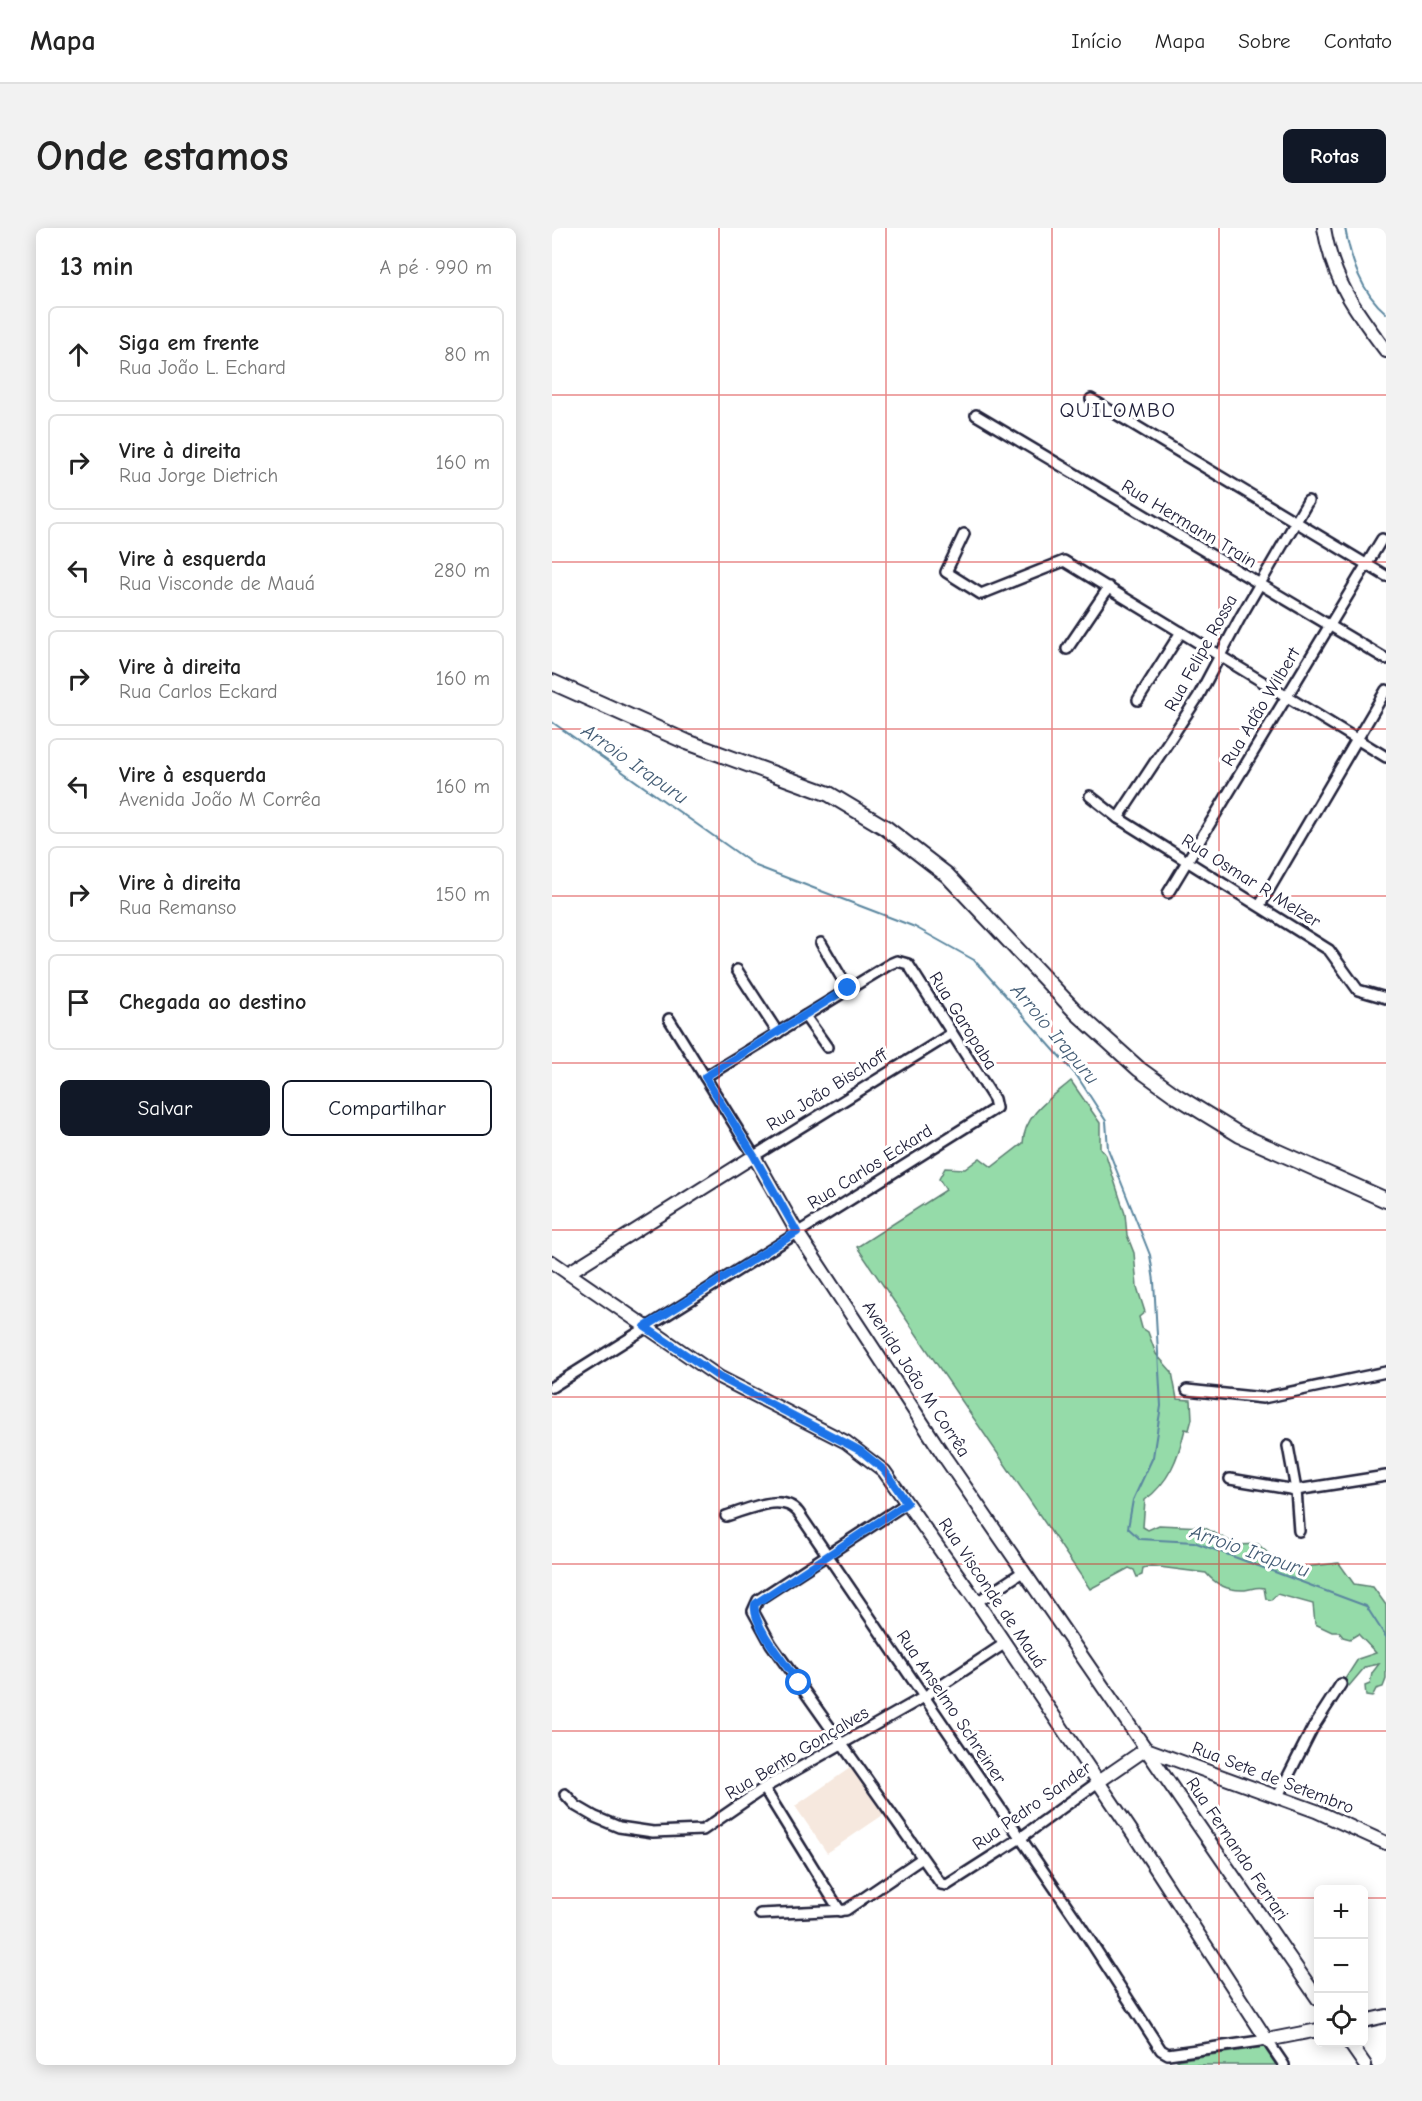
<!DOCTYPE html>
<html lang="pt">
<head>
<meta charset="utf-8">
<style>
  body { margin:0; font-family:"Comic Neue",sans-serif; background:#f2f2f2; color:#222 }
  .controls { position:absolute; right:18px; bottom:18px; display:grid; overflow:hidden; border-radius:9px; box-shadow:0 3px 15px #0003 }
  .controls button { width:54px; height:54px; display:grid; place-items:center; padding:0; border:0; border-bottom:2px solid #e0e0e0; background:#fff; color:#222; font:30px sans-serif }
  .stop { position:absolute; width:18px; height:18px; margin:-14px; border:4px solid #1a73e8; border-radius:50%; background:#fff }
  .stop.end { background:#1a73e8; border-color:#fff; box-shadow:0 2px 6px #0008 }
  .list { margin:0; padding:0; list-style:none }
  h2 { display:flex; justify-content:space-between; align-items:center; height:78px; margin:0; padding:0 24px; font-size:26px }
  h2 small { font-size:20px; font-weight:400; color:#767676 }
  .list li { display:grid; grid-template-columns:39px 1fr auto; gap:18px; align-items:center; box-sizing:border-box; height:96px; margin:0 12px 12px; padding:0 12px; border:2px solid #e0e0e0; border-radius:9px }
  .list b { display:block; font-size:22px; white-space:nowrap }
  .list p { margin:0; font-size:20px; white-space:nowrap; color:#767676 }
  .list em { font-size:20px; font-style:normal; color:#767676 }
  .actions { display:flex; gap:12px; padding:18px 24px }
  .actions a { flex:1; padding:14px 0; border:2px solid #111827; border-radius:9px; text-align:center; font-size:21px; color:#111827 }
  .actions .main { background:#111827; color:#fff }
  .icon { flex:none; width:33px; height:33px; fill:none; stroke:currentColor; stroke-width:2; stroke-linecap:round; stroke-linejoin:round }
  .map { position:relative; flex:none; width:834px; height:1837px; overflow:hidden; border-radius:9px }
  header { display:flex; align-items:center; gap:36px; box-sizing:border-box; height:84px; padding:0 30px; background:#fff; border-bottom:2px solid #e0e0e0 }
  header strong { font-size:28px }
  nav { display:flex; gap:33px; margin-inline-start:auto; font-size:21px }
  .intro { display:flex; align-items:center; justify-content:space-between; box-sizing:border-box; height:144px; padding:0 36px }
  h1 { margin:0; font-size:42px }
  .button { padding:15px 27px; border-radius:9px; background:#111827; color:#fff; font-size:21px; font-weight:700 }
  main { display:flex; gap:36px; padding:0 36px }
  aside { flex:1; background:#fff; border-radius:9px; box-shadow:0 3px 15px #0003 }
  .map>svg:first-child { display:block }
  .built { fill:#f6e8de }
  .green { fill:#95dba9; stroke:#5c7e72; stroke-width:1.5 }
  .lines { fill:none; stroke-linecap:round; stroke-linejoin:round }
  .stream { stroke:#5a869f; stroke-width:2 }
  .street-casing { stroke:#22223b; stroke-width:14 }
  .secondary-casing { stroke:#22223b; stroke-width:16 }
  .primary-casing { stroke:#22223b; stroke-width:18 }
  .street { stroke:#fff; stroke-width:9 }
  .secondary { stroke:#fff; stroke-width:12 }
  .primary { stroke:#fff; stroke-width:14 }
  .route { stroke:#1a73e8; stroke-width:8 }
  .grid { fill:none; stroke:#d62828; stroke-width:1.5; stroke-opacity:0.55 }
  .labels { text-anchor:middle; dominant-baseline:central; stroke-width:6; stroke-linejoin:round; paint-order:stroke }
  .street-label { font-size:18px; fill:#22223b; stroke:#fff }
  .water-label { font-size:20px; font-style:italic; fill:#435c75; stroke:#fff }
  .quarter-label { font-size:21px; letter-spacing:1.5px; fill:#22223b; stroke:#fff }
</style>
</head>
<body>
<header>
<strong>Mapa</strong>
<nav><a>Início</a><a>Mapa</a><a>Sobre</a><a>Contato</a></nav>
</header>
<div class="intro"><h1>Onde estamos</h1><a class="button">Rotas</a></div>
<main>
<aside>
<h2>13 min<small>A pé · 990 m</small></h2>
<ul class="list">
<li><svg class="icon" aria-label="ahead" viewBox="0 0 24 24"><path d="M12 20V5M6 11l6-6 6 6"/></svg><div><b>Siga em frente</b><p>Rua João L. Echard</p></div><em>80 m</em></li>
<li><svg class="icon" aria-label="right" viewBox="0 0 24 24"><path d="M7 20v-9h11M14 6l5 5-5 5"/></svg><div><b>Vire à direita</b><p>Rua Jorge Dietrich</p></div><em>160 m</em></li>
<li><svg class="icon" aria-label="left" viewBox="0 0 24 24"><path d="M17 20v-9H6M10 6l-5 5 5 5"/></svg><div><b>Vire à esquerda</b><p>Rua Visconde de Mauá</p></div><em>280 m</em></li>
<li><svg class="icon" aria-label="right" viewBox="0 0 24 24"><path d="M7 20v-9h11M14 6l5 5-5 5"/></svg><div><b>Vire à direita</b><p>Rua Carlos Eckard</p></div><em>160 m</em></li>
<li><svg class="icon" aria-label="left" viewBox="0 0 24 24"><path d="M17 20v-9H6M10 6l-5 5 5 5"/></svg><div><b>Vire à esquerda</b><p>Avenida João M Corrêa</p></div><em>160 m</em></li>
<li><svg class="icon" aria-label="right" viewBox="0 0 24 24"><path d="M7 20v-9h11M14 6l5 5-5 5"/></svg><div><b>Vire à direita</b><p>Rua Remanso</p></div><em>150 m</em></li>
<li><svg class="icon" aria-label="arrive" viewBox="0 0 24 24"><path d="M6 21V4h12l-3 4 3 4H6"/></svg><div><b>Chegada ao destino</b></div></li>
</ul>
<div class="actions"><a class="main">Salvar</a><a>Compartilhar</a></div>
</aside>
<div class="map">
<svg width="834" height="1837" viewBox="0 0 834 1837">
  <rect width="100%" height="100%" fill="#fff"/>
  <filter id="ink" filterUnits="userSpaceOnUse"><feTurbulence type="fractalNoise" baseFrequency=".0167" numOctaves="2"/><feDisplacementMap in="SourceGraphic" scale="12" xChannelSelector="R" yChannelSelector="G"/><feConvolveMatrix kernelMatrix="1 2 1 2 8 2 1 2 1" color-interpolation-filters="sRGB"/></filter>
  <g filter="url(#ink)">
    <polygon class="built" points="301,1538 334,1585 275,1625 243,1578"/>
    <g class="green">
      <path d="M519 853 548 895V920L554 927 573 986 575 1007 582 1025 585 1059 593 1084 587 1089 590 1100 596 1104 604 1126 620 1144 625 1171 639 1172 640 1191 637 1202 633 1201C626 1231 617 1254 593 1272L591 1299 596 1302 607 1297 651 1299 685 1317 706 1316C736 1346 748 1339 787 1335L802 1356 821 1359 834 1377V1451L831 1459 824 1461 820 1469 814 1468 813 1458 818 1456 820 1445 827 1436 813 1439 797 1458 793 1451 806 1431 824 1425 806 1406 798 1411 791 1409 787 1404H780L763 1396 761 1376 725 1366 719 1372 714 1371 712 1360C705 1358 700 1361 693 1362 677 1363 664 1357 654 1345L599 1338 591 1340 590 1347 585 1349 582 1342 577 1340 538 1361 305 1019 394 962 387 951 393 940 413 941 428 930 440 939 471 915C472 886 499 870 519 853Z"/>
      <polygon points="712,1819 724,1837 626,1837 625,1832"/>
    </g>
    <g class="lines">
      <g class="stream">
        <path d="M793 0C799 32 809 64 834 85"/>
        <polyline points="0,494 204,638 363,699 422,732 525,848 554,893 556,921 598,1027 602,1053 609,1178 601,1229 581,1272 576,1300 588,1311 642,1314 814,1378 834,1409"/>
      </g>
      <g class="street-casing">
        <g id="street">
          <polyline points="539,171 834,348"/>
          <polyline points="424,187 834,431"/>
          <polyline points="412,306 394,344 429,366 512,333 834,529"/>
          <polyline points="515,421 557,359"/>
          <polyline points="586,472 629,404"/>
          <polyline points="538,568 566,590 777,722 806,762 834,770"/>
          <polyline points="566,590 646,469 688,390 756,273"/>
          <polyline points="616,665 830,311"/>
          <polyline points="708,677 834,462"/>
          <polyline points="269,715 296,761"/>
          <polyline points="185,742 226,805"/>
          <polyline points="253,788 275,819"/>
          <polyline points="117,791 202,928 399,806"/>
          <polyline points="0,1159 444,880 442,871 356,736 345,733 338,736 153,849"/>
          <polyline points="635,1162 711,1170 834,1144"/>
          <polyline points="736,1218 744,1262 747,1303"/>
          <polyline points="678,1251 744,1262 834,1248"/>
          <polyline points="355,1275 206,1372 201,1383 219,1416 389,1656 395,1657 467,1611 546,1554"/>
          <path d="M174 1288C195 1282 230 1264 246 1284L528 1697 609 1822 616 1826 715 1812 732 1837"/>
          <polyline points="425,1374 472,1343"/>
          <polyline points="212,1560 288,1683"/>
          <polyline points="13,1566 24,1578 43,1589 67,1599 101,1604 151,1602 212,1560 372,1469 452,1416"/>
          <polyline points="726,1568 760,1501 789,1456"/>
          <polyline points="208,1686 294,1682 369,1631"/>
        </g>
      </g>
      <g class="secondary-casing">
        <g id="secondary">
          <path d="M772 0C781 53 803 82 834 123"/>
          <polyline points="0,1034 167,1149 294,1214 332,1243 425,1374 584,1610 715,1812 766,1802"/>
          <polyline points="16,1045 202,928 245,1004 394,1231 766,1771"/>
          <polyline points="594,1521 764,1583 834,1615"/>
          <polyline points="546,1554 594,1521"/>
          <polyline points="812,1793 834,1788"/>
          <polyline points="797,1814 813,1837"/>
        </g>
      </g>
      <g class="primary-casing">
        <polyline id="primary" points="0,454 135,514 277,566 334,600 395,647 525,785 587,841 623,867 688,907 834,972"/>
      </g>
      <use href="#street" class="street"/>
      <use href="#secondary" class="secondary"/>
      <use href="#primary" class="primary"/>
    </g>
  </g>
  <g class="lines" filter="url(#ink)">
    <path class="route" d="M247 1455C235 1438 199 1397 203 1376L355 1275 332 1242 309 1223 167 1149 93 1099 245 1004 202 928 153 849 296 760"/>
  </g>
  <path class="grid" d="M167 0V1837M334 0V1837M500 0V1837M667 0V1837M0 167H834M0 334H834M0 501H834M0 668H834M0 835H834M0 1002H834M0 1169H834M0 1336H834M0 1503H834M0 1670H766M812 1670H834"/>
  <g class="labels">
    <g class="street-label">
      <text transform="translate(637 296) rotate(31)">Rua Hermann Train</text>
      <text transform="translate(649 425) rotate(-61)">Rua Felipe Rossa</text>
      <text transform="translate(709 479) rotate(-59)">Rua Adão Wilbert</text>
      <text transform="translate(699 653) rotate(32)">Rua Osmar R Melzer</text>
      <text transform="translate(411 793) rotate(58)">Rua Garopaba</text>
      <text transform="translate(275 862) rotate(-32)">Rua João Bischoff</text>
      <text transform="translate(318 939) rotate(-32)">Rua Carlos Eckard</text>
      <text transform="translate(364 1151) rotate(57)">Avenida João M Corrêa</text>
      <text transform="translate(440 1365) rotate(56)">Rua Visconde de Mauá</text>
      <text transform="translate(399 1479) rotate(56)">Rua Anselmo Schreiner</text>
      <text transform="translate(245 1525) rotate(-31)">Rua Bento Gonçalves</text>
      <text transform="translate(721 1550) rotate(21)">Rua Sete de Setembro</text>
      <text transform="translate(480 1578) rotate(-35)">Rua Pedro Sander</text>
      <text transform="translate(685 1621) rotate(56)">Rua Fernando Ferrari</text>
    </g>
    <g class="water-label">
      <text transform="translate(83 536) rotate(35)">Arroio Irapuru</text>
      <text transform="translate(503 806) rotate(50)">Arroio Irapuru</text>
      <text transform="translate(698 1323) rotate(19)">Arroio Irapuru</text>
    </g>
    <g class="quarter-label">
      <text x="566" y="182">QUILOMBO</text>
    </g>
  </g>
</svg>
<div class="controls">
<button>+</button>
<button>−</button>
<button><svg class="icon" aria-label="locate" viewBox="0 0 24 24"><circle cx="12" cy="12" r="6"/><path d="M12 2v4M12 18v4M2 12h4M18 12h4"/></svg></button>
</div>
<div class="stop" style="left:247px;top:1455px"></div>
<div class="stop end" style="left:296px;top:760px"></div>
</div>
</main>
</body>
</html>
